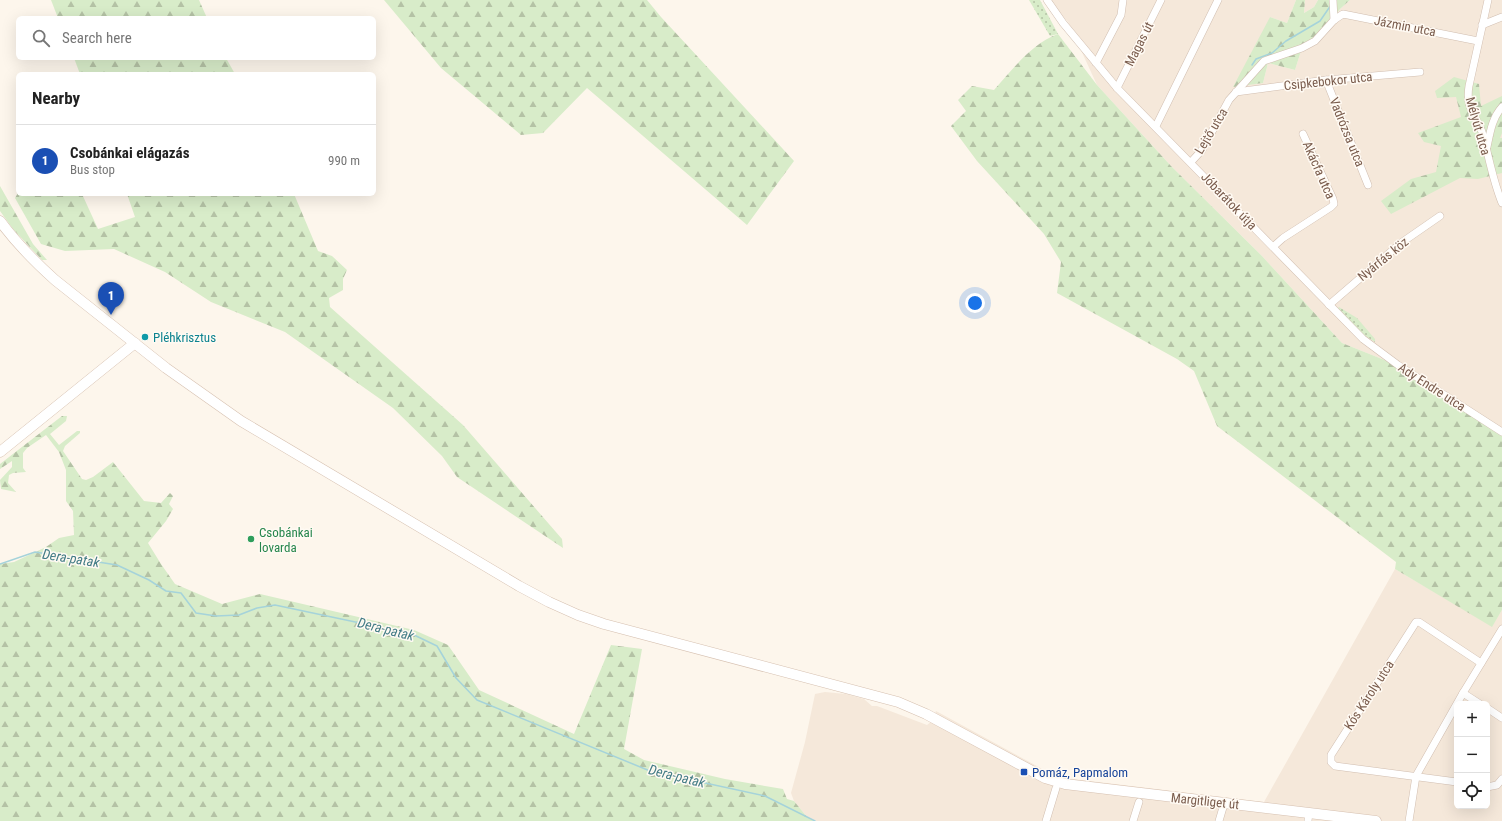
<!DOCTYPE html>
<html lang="en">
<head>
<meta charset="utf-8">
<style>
  body { margin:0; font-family:"Roboto Condensed",sans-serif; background:#f6f6f6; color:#222 }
  .controls { position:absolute; right:12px; bottom:12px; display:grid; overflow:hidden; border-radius:6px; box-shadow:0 4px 16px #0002 }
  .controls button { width:36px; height:36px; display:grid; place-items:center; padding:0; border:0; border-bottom:1px solid #e0e0e0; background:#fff; color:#222; font:20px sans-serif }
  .you { position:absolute; left:975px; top:303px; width:14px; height:14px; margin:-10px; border:3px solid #fff; border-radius:50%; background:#1a73e8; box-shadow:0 0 0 6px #1a73e833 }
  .badge { display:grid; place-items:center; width:26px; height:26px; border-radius:50%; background:#e76f51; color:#fff; font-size:13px; font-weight:700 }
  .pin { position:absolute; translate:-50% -33px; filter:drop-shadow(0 1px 2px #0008) }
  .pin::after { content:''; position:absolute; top:21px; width:14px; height:12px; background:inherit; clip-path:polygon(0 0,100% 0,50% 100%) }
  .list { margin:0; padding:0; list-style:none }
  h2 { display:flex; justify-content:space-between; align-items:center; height:52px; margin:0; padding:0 16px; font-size:17px }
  h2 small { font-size:13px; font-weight:400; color:#767676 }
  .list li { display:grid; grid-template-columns:26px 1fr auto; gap:12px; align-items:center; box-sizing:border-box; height:72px; padding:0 16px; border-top:1px solid #e0e0e0 }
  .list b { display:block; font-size:15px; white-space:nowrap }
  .list p { margin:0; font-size:13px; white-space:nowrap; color:#767676 }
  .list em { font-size:13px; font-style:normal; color:#767676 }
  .icon { flex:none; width:22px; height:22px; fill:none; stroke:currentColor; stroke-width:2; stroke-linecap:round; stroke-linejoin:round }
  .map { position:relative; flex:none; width:1502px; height:821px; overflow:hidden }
  .search { position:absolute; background:#fff; box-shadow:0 4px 16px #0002; left:16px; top:16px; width:360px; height:44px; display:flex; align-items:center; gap:10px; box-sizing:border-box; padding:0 14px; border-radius:6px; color:#767676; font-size:15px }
  .panel { position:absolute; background:#fff; box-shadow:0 4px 16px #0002; left:16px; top:72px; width:360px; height:124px; border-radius:6px }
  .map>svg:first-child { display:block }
  .residential { fill:#f5e8da; fill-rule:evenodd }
  .grass { fill:url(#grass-dots) }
  .forest { fill:url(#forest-firs) }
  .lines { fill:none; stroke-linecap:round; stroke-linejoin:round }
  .stream { stroke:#a5d3da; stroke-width:1.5 }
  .minor-casing { stroke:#d1beb0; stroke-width:8 }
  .secondary-casing { stroke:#d6c0b0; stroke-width:11 }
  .minor { stroke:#fff; stroke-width:7 }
  .secondary { stroke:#fff; stroke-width:10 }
  .culture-dot { fill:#0f9aa8; stroke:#fffaf3; stroke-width:1.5 }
  .leisure-dot { fill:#2e9e5b; stroke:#fffaf3; stroke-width:1.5 }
  .transit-dot { fill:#1a4fb4; stroke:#fffaf3; stroke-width:1.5 }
  .labels { text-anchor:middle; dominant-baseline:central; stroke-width:3; stroke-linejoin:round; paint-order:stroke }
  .street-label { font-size:13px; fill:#7a5c4d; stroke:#fffaf3 }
  .culture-label { font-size:13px; fill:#0d838f; stroke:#fffaf3; text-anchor:start }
  .leisure-label { font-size:13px; fill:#27864d; stroke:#fffaf3; text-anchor:start }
  .transit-label { font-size:13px; fill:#164399; stroke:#fffaf3; text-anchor:start }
  .water-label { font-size:14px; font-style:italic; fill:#437c86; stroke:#fffaf3 }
</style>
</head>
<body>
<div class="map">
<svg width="1502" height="821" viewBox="0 0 1502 821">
  <defs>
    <pattern id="grass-dots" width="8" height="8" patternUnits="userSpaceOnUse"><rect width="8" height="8" fill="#d8ecc9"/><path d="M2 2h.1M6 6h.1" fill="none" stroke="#b4c2a5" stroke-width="1.8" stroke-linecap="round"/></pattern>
    <pattern id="forest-firs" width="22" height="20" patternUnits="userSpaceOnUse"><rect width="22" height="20" fill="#d8ecc9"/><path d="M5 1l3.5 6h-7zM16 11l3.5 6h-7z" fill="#b4c2a5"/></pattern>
  </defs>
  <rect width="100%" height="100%" fill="#fdf6ec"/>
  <g class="residential">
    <polygon points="1048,0 1296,0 1287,23 1270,17 1254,84 1263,83 1268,63 1295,70 1301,51 1319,38 1340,9 1350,0 1502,0 1502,434 1397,365 1342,343 1262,256 1171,166 1097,85 1068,22"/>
    <polygon points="1305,0 1318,0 1314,7 1304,13"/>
    <path d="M1395 569 1492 626 1502 610V821H815L807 817 794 801 791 793 805 742 815 694 825 692 846 694 864 699 872 706H877L927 725 932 721 936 711 1057 777 1264 802ZM1457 704H1487V806H1457Z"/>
  </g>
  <g class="grass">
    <polygon points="1029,0 1040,0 1058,34 1050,36"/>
    <polygon points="1339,307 1357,318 1375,339 1375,342 1362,334 1338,308"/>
  </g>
  <g class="forest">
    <polygon points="51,0 199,0 207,18 58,18"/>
    <polygon points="384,0 647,0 661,17 794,161 747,225 587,88 543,133 521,135 441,68"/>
    <polygon points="1296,0 1305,0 1304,13 1314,7 1318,0 1350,0 1340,9 1319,38 1301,51 1295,70 1268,63 1263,83 1233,87 1270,17 1287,23"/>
    <path d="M1058 34 1097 85 1171 166 1262 256 1342 343 1397 365 1502 434V610L1492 627 1395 569 1396 562 1217 426 1194 371 1177 359 1057 293 1061 262 1044 234 977 161 951 126 966 111 958 100 972 86 994 90C1013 69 1031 44 1058 34Z"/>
    <polygon points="74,58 226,58 235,74 80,74"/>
    <polygon points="1454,77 1479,84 1481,106 1502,96 1502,133 1500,138 1502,138 1502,173 1478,179 1460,178 1391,214 1381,201 1411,179 1436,172 1441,146 1424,142 1418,133 1461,117 1456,97 1437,98 1435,91"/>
    <polygon points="0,186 33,244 47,260 42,260 13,229 0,211"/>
    <polygon points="18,193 18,194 82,194 98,229 135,217 127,194 294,194 318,251 332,256 347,270 343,279 343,290 329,298 330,307 463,425 562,539 563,548 457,477 442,456 393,408 285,332 211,302 165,272 114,249 65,251 41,244 15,198"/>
    <polygon points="62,416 67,416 66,421 50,434 59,445 77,431 80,431 80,433 65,446 63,451 82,479 86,480 93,477 113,462 144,501 161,503 170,493 173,496 169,504 173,509 166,521 148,543 161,564 175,584 222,604 260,594 414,630 448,645 479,690 574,734 611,645 642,649 624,749 644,760 725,779 783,789 787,799 794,801 807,817 814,821 0,821 0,564 14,562 46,547 59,538 74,535 73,511 66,501 66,470 59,452 46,435 27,448 23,453 23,468 26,472 13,473 9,475 8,483 16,492 1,489 0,480 12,467 12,461 0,469 0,464"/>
  </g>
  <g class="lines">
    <g class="stream">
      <polyline points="1252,65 1256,59 1272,53 1286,41 1320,21 1331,5"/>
      <polyline points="0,564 35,552 117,565 149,580 166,591 181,593 196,613 216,616 239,615 257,608 275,605 412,634 437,646 456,678 477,700 650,771 765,796 815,821"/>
    </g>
    <g class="minor-casing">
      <g id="minor">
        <polyline points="1047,0 1063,23 1117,88 1363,339 1398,365 1502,432"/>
        <polyline points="1333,0 1334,20"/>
        <path d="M1488 0 1469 86C1465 110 1477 115 1483 135 1489 158 1493 181 1502 203"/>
        <polyline points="1482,25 1502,17"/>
        <polyline points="1096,63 1121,15 1123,0"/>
        <polyline points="1326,80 1368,185"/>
        <polyline points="1117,88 1161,0"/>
        <polyline points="1236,92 1326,80 1420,72"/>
        <polyline points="1156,126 1218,0"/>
        <path d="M1487 147C1490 133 1492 118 1502 107"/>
        <polyline points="1191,162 1202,150 1229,100 1264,61 1302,48 1315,41 1334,20 1343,14 1478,41"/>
        <polyline points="1274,246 1283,238 1331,207 1334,204 1333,199 1303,134"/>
        <polyline points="1329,305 1401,243 1440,216"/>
        <polyline points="1463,693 1480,704"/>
        <polyline points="1487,708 1502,718"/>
        <polyline points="1457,782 1335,766 1331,762 1331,755 1416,622 1419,622 1481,663"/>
        <polyline points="1487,787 1497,785 1502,779"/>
        <polyline points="1046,821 1056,788"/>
        <polyline points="1133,821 1139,802"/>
        <polyline points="1219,821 1224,804"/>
        <polyline points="1308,821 1309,812"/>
        <polyline points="1409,821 1416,776 1463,693 1502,629"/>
      </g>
    </g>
    <g class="secondary-casing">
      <g id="secondary">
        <path d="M0 221C16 243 35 262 55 280L166 368 241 421 519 586 549 602 578 615 604 624 898 702 926 714 1045 778 1065 784 1376 821"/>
        <polyline points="0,452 135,343"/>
      </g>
    </g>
    <use href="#minor" class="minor"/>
    <use href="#secondary" class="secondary"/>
  </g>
  <circle class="culture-dot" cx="145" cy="337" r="4"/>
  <circle class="leisure-dot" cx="251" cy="539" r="4"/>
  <rect class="transit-dot" x="1020" y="768" width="8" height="8" rx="2"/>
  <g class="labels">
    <g class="street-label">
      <text transform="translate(1405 26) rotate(11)">Jázmin utca</text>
      <text transform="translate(1139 44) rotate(-63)">Magas út</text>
      <text transform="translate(1328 81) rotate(-6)">Csipkebokor utca</text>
      <text transform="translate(1478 126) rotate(74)">Mélyút utca</text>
      <text transform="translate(1211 131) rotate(-59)">Lejtő utca</text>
      <text transform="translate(1347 132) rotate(68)">Vadrózsa utca</text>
      <text transform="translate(1319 170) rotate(66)">Akácfa utca</text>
      <text transform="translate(1229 201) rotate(46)">Jóbarátok útja</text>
      <text transform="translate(1383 259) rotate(-39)">Nyárfás köz</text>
      <text transform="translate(1432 387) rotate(33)">Ady Endre utca</text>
      <text transform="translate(1369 695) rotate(-57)">Kós Károly utca</text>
      <text transform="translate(1205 801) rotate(6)">Margitliget út</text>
    </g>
    <g class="culture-label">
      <text x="153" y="337">Pléhkrisztus</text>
    </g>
    <g class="leisure-label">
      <text x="259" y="532">Csobánkai<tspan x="259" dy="15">lovarda</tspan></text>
    </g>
    <g class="transit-label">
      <text x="1032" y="772">Pomáz, Papmalom</text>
    </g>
    <g class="water-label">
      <text transform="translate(71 558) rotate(9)">Dera-patak</text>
      <text transform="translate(386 629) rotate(14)">Dera-patak</text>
      <text transform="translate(677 776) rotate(14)">Dera-patak</text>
    </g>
  </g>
</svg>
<div class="controls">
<button>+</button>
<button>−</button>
<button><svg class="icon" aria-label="locate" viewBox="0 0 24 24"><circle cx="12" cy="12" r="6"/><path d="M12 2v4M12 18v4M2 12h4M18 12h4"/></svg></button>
</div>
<div class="you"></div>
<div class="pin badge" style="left:111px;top:315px;background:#1a4fb4">1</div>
<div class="search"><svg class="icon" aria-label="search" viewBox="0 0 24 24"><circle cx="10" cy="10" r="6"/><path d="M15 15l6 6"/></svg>Search here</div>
<section class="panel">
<h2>Nearby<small></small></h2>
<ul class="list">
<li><span class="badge" style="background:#1a4fb4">1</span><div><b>Csobánkai elágazás</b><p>Bus stop</p></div><em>990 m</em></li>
</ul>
</section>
</div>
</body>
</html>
